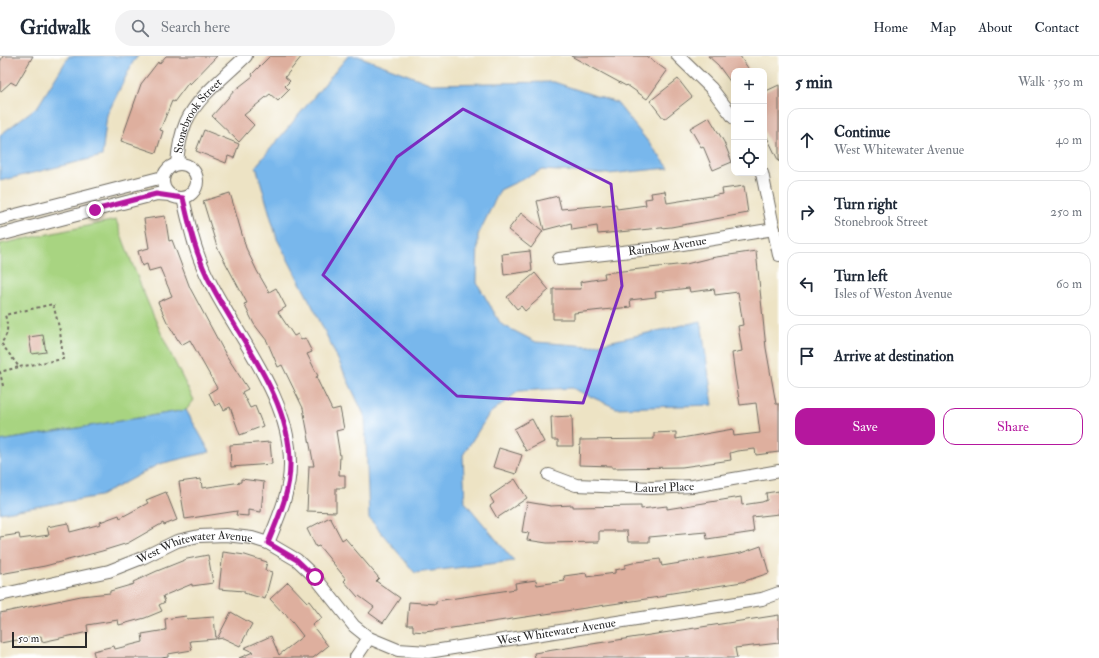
<!DOCTYPE html>
<html lang="en">
<head>
<meta charset="utf-8">
<style>
  body { margin:0; font-family:"IM FELL Double Pica",serif; background:#f2f2f3; color:#1f2937 }
  .controls { position:absolute; right:12px; top:12px; display:grid; overflow:hidden; border-radius:8px; box-shadow:0 4px 16px #0002 }
  .controls button { width:36px; height:36px; display:grid; place-items:center; padding:0; border:0; border-bottom:1px solid #e0e1e3; background:#fff; color:#1f2937; font:20px sans-serif }
  .scale { position:absolute; left:12px; bottom:10px; width:75px; box-sizing:border-box; padding-left:4px; border:2px solid #2b2b2b; border-top:0; font-size:11px; line-height:14px; white-space:nowrap; color:#2b2b2b; -webkit-text-stroke:3px #fff; paint-order:stroke }
  .stop { position:absolute; width:12px; height:12px; margin:-9px; border:3px solid #b5179e; border-radius:50%; background:#fff }
  .stop.end { background:#b5179e; border-color:#fff; box-shadow:0 1px 4px #0008 }
  .list { margin:0; padding:0; list-style:none }
  h2 { display:flex; justify-content:space-between; align-items:center; height:52px; margin:0; padding:0 16px; font-size:17px }
  h2 small { font-size:13px; font-weight:400; color:#747a83 }
  .list li { display:grid; grid-template-columns:26px 1fr auto; gap:12px; align-items:center; box-sizing:border-box; height:64px; margin:0 8px 8px; padding:0 8px; border:1px solid #e0e1e3; border-radius:12px }
  .list b { display:block; font-size:15px; white-space:nowrap }
  .list p { margin:0; font-size:13px; white-space:nowrap; color:#747a83 }
  .list em { font-size:13px; font-style:normal; color:#747a83 }
  .actions { display:flex; gap:8px; padding:12px 16px }
  .actions a { flex:1; padding:9px 0; border:1px solid #b5179e; border-radius:12px; text-align:center; font-size:14px; color:#b5179e }
  .actions .main { background:#b5179e; color:#fff }
  .icon { flex:none; width:22px; height:22px; fill:none; stroke:currentColor; stroke-width:2; stroke-linecap:round; stroke-linejoin:round }
  .map { position:relative; flex:none; width:779px; height:602px; overflow:hidden }
  header { display:flex; align-items:center; gap:24px; box-sizing:border-box; height:56px; padding:0 20px; background:#fff; border-bottom:1px solid #e0e1e3 }
  header strong { font-size:19px }
  nav { display:flex; gap:22px; margin-inline-start:auto; font-size:14px }
  .search { width:280px; height:36px; background:#f2f2f3; display:flex; align-items:center; gap:10px; box-sizing:border-box; padding:0 14px; border-radius:22px; color:#747a83; font-size:15px }
  main { display:flex }
  aside { flex:1; background:#fff }
  .map>svg:first-child { display:block }
  .green { fill:#a8d481; stroke:#6a8056 }
  .water { fill:#78b7ec; stroke:#52718c }
  .building { fill:#deaf9e }
  .lines { fill:none; stroke-linecap:round; stroke-linejoin:round }
  .minor-casing { stroke:#6f6b61; stroke-width:14 }
  .path { stroke:#6f6b61; stroke-width:2; stroke-dasharray:3 3; stroke-linecap:butt }
  .minor { stroke:#fff; stroke-width:12 }
  .route { stroke:#b5179e; stroke-width:5 }
  .marked { fill:none; stroke:#7b2cbf; stroke-width:3; stroke-linejoin:round }
  .labels { text-anchor:middle; dominant-baseline:central; stroke-width:3; stroke-linejoin:round; paint-order:stroke }
  .street-label { font-size:12px; fill:#2b2b2b; stroke:#fff }
</style>
</head>
<body>
<header>
<strong>Gridwalk</strong>
<div class="search"><svg class="icon" aria-label="search" viewBox="0 0 24 24"><circle cx="10" cy="10" r="6"/><path d="M15 15l6 6"/></svg>Search here</div>
<nav><a>Home</a><a>Map</a><a>About</a><a>Contact</a></nav>
</header>
<main>
<div class="map">
<svg width="779" height="602" viewBox="0 0 779 602">
  <rect width="100%" height="100%" fill="#fff"/>
  <filter id="ink" filterUnits="userSpaceOnUse"><feTurbulence type="fractalNoise" baseFrequency=".025" numOctaves="2"/><feDisplacementMap in="SourceGraphic" scale="8" xChannelSelector="R" yChannelSelector="G"/><feConvolveMatrix kernelMatrix="1 2 1 2 8 2 1 2 1" color-interpolation-filters="sRGB"/></filter>
  <filter id="wash" filterUnits="userSpaceOnUse"><feTurbulence type="fractalNoise" baseFrequency=".012" numOctaves="4" result="noise"/><feDisplacementMap in="SourceGraphic" scale="16" xChannelSelector="R" yChannelSelector="G"/><feGaussianBlur stdDeviation="0.9" result="paint"/><feColorMatrix in="noise" values="0 0 0 0 0 0 0 0 0 0 0 0 0 0 0 0 0 1.4 0 .05"/><feComposite in="paint" operator="in"/></filter>
  <g filter="url(#wash)">
    <rect width="100%" height="100%" fill="#ede3c4"/>
    <path class="green" d="M116 164C138 226 163 286 194 344L186 354 0 385V188Z"/>
    <g class="water">
      <polygon points="69,0 138,0 133,6 107,59 102,100 0,125 0,79 38,50"/>
      <polygon points="348,0 358,0 432,28 554,26 617,47 669,112 608,118 542,114 500,134 478,179 477,227 501,268 536,286 590,290 701,265 713,349 616,352 572,332 519,335 489,358 463,399 465,446 514,505 415,517 369,462 365,361 316,257 277,183 256,110"/>
      <polygon points="186,354 210,396 159,408 100,440 0,457 0,385"/>
    </g>
    <g id="blocks">
      <g class="building">
        <polygon points="3,0 33,0 16,29 11,26 0,36 0,6"/>
        <polygon points="166,0 217,0 190,28 189,26 174,46 172,45 160,74 163,75 156,97 121,85 141,28 158,6 159,8"/>
        <polygon points="270,0 302,0 285,21 290,25 285,30 289,34 278,45 270,38 244,59 254,69 239,86 212,60 235,34 253,20 252,18"/>
        <polygon points="571,0 647,0 667,15 647,43 627,29 626,30"/>
        <polygon points="708,0 740,0 750,15 734,15 734,31 718,9"/>
        <polygon points="678,23 692,41 664,63 650,45"/>
        <polygon points="779,29 779,106 764,75 764,36"/>
        <polygon points="709,61 724,86 732,106 713,114 703,90 701,91 690,72"/>
        <polygon points="204,74 239,88 234,102 228,100 226,107 196,95"/>
        <polygon points="744,130 748,157 671,171 598,178 597,170 572,174 571,167 544,174 537,145 558,140 561,153 616,148 617,153 646,149 645,143 652,142 651,137 665,135 667,147 723,138 722,133"/>
        <polygon points="230,137 246,192 257,215 269,236 276,232 286,251 278,256 294,280 298,278 301,284 305,282 312,296 307,298 318,320 316,321 332,354 340,352 344,373 336,375 340,400 339,419 345,419 345,432 336,432 336,456 307,455 309,410 314,410 303,352 282,309 278,311 267,285 254,268 244,248 247,247 217,191 203,145"/>
        <polygon points="521,157 543,175 531,192 508,174"/>
        <polygon points="165,160 169,185 172,184 190,232 226,299 248,333 242,336 250,352 255,350 263,370 240,379 230,351 224,354 220,347 215,350 209,337 217,332 190,284 181,289 167,266 158,246 172,240 160,212 149,215 147,208 142,210 138,195 149,192 144,163"/>
        <polygon points="530,195 532,215 504,219 502,198"/>
        <polygon points="756,195 766,292 776,348 779,348 779,396 756,399 755,393 737,395 730,397 731,404 682,411 612,412 612,410 579,409 580,384 654,383 654,377 676,376 676,383 733,373 734,380 760,377 756,347 740,349 735,319 732,297 742,295 738,270 743,269 738,236 715,239 714,233 690,236 689,232 655,236 656,241 630,244 631,251 574,257 574,263 553,263 553,233 581,233 580,226 605,222 604,217 686,208 710,202"/>
        <polygon points="535,217 549,234 525,255 521,250 517,253 507,241"/>
        <polygon points="43,279 46,296 32,298 29,281"/>
        <polygon points="572,360 573,390 558,390 558,384 552,384 551,361"/>
        <polygon points="532,363 544,386 526,395 514,373"/>
        <polygon points="270,386 272,408 231,411 230,389"/>
        <polygon points="499,392 522,399 516,418 493,411"/>
        <polygon points="201,423 202,432 241,426 241,423 264,426 261,456 248,454 248,460 236,459 237,455 185,463 179,426"/>
        <polygon points="515,423 527,442 497,462 490,450 494,447 490,440"/>
        <polygon points="779,435 779,458 752,461 754,476 707,483 706,476 649,481 649,486 628,486 627,475 599,475 599,486 547,487 527,484 529,477 522,476 527,446 551,450 573,449 573,451 641,450 641,453 667,450 667,453 741,441 742,449 762,446 767,444 766,437"/>
        <polygon points="166,436 177,464 164,469 163,467 128,487 102,495 45,510 0,518 0,481 19,478 20,483 49,479 47,471 68,467 70,476 101,468 100,466 119,459 120,462 148,447 146,444"/>
        <polygon points="330,461 342,484 345,482 379,522 376,525 400,542 383,567 369,557 374,551 359,540 358,541 344,525 346,523 319,490 316,491 307,473"/>
        <polygon points="761,490 769,517 742,526 666,538 666,540 425,576 413,575 413,569 407,569 409,546 436,548 436,545 516,533 515,527 536,524 537,529 565,525 564,520 586,517 587,521 615,517 615,514 625,512 625,509 637,506 660,503 662,510 741,497"/>
        <polygon points="223,496 245,499 267,506 265,514 272,516 265,543 244,537 244,535 219,533"/>
        <polygon points="208,499 213,527 192,530 192,528 163,540 165,546 159,549 162,555 145,562 119,569 118,564 87,569 88,576 42,586 41,580 0,587 0,557 81,540 110,537 110,535 134,528 133,526 157,515 187,503"/>
        <polygon points="288,526 307,546 309,545 322,562 312,569 328,590 313,602 239,602 253,596 244,592 271,580 279,599 303,580 285,557 284,558 270,543"/>
        <polygon points="231,556 252,568 240,590 223,582 217,583"/>
        <polygon points="779,559 779,587 735,592 737,602 535,602 534,597"/>
        <polygon points="186,560 187,563 214,561 216,583 190,585 192,594 168,598 168,601 161,602 95,602 93,595 114,590 115,593 143,586 142,578 166,574 165,563"/>
      </g>
    </g>
  </g>
  <g filter="url(#ink)">
    <use href="#blocks" fill-opacity="0" stroke="#6f6b61" stroke-width="1"/>
    <g class="lines">
      <g class="minor-casing">
        <g id="minor">
          <polyline points="678,0 711,32 734,62"/>
          <path id="s1" d="M177 108C178 94 180 80 186 66 198 40 226 20 246 0"/>
          <circle cx="180" cy="125" r="17"/>
          <polyline points="762,117 779,199"/>
          <path d="M183 142C190 172 196 201 211 228 240 284 291 344 290 409 290 437 278 462 268 487"/>
          <polyline points="0,163 163,121"/>
          <polyline points="0,179 157,138 170,139"/>
          <path id="s2" d="M559 203 658 192 774 173"/>
          <path id="s3" d="M549 419 576 429 651 432 693 430 779 415"/>
          <path id="s4" d="M0 539 109 515 142 502 177 485 199 480 226 479 252 482 268 487 297 504 315 521 354 570 369 582 398 594 428 596 762 543 779 537"/>
          <polyline points="356,601 369,582"/>
        </g>
      </g>
      <path class="path" d="M3 330 0 316 19 311 1 287C9 278 8 270 5 259L53 248 60 275 63 303 19 311"/>
      <use href="#minor" class="minor"/>
    </g>
  </g>
  <g class="lines" filter="url(#ink)">
    <path class="route" d="M95 154 156 138 183 142C190 172 196 200 211 228 240 284 291 343 290 409 290 437 278 462 268 487L297 504 315 521"/>
  </g>
  <path class="marked" d="M463 53 611 128 622 230 583 347 457 340 323 219 397 101Z"/>
  <g class="labels">
    <g class="street-label">
      <text stroke="none"><textPath href="#s1" startOffset="54">Stonebrook Street</textPath></text>
      <text stroke="none"><textPath href="#s2" startOffset="109">Rainbow Avenue</textPath></text>
      <text stroke="none"><textPath href="#s3" startOffset="117">Laurel Place</textPath></text>
      <text stroke="none"><textPath href="#s4" startOffset="202">West Whitewater Avenue</textPath></text>
      <text stroke="none"><textPath href="#s4" startOffset="610">West Whitewater Avenue</textPath></text>
    </g>
  </g>
</svg>
<div class="controls">
<button>+</button>
<button>−</button>
<button><svg class="icon" aria-label="locate" viewBox="0 0 24 24"><circle cx="12" cy="12" r="6"/><path d="M12 2v4M12 18v4M2 12h4M18 12h4"/></svg></button>
</div>
<div class="scale">50 m</div>
<div class="stop" style="left:315px;top:521px"></div>
<div class="stop end" style="left:95px;top:154px"></div>
</div>
<aside>
<h2>5 min<small>Walk · 350 m</small></h2>
<ul class="list">
<li><svg class="icon" aria-label="ahead" viewBox="0 0 24 24"><path d="M12 20V5M6 11l6-6 6 6"/></svg><div><b>Continue</b><p>West Whitewater Avenue</p></div><em>40 m</em></li>
<li><svg class="icon" aria-label="right" viewBox="0 0 24 24"><path d="M7 20v-9h11M14 6l5 5-5 5"/></svg><div><b>Turn right</b><p>Stonebrook Street</p></div><em>250 m</em></li>
<li><svg class="icon" aria-label="left" viewBox="0 0 24 24"><path d="M17 20v-9H6M10 6l-5 5 5 5"/></svg><div><b>Turn left</b><p>Isles of Weston Avenue</p></div><em>60 m</em></li>
<li><svg class="icon" aria-label="arrive" viewBox="0 0 24 24"><path d="M6 21V4h12l-3 4 3 4H6"/></svg><div><b>Arrive at destination</b></div></li>
</ul>
<div class="actions"><a class="main">Save</a><a>Share</a></div>
</aside>
</main>
</body>
</html>
